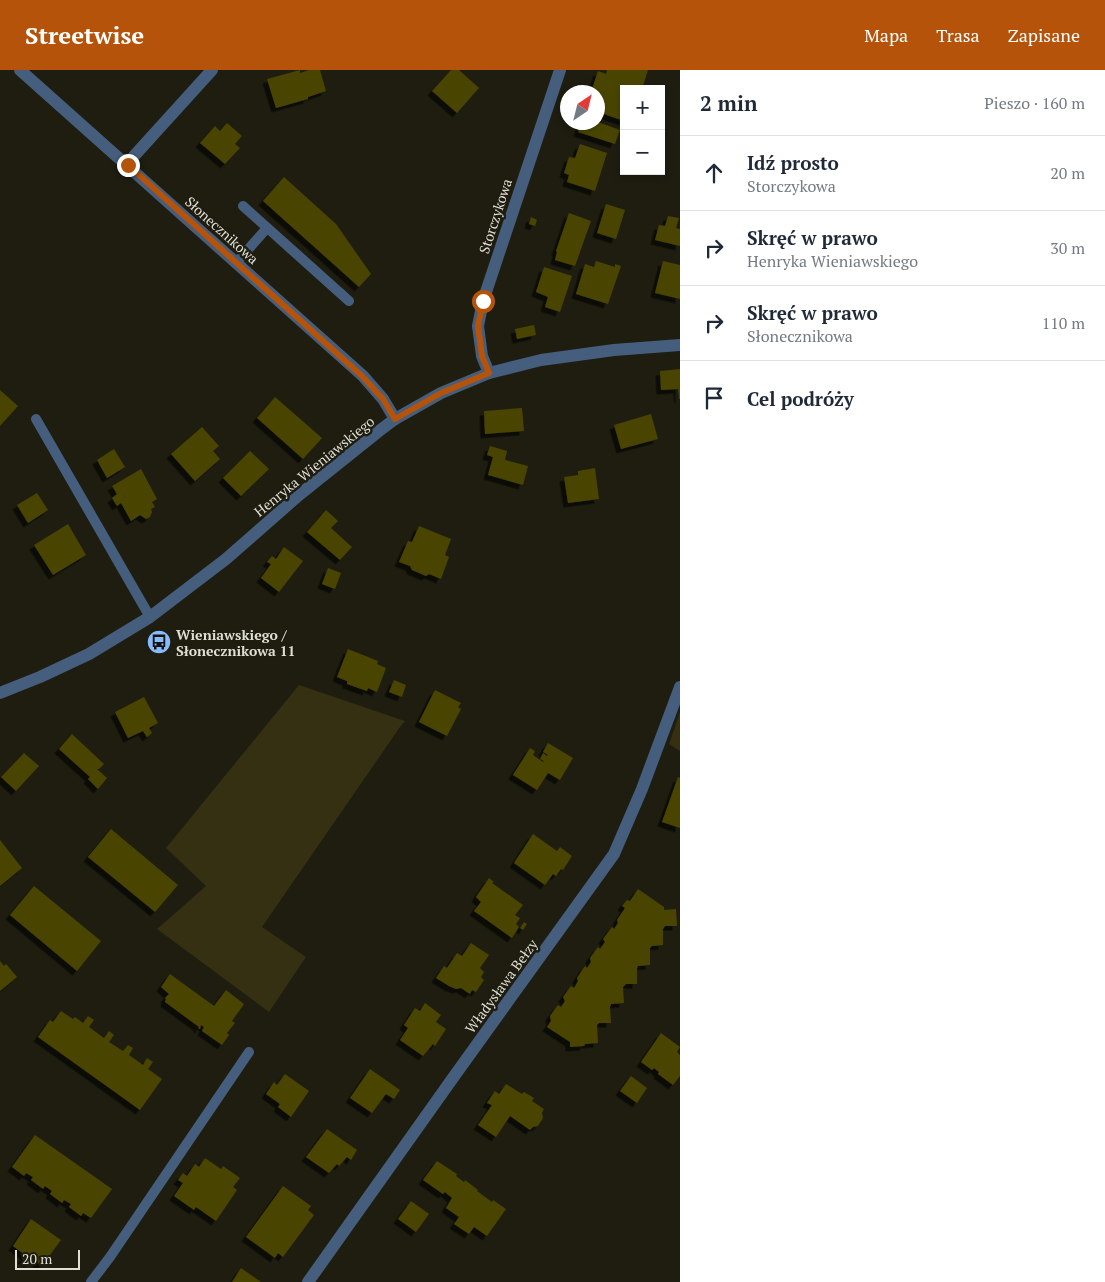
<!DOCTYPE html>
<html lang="pl">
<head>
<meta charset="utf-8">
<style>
  body { margin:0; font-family:"PT Serif",serif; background:#f6f6f7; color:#1f2937 }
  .controls { position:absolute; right:15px; top:15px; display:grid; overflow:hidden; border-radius:0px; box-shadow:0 2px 8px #0003 }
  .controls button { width:45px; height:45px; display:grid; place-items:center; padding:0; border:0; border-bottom:1px solid #e0e1e3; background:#fff; color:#1f2937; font:25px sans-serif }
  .compass { position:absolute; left:560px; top:15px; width:45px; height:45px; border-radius:50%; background:#fff; box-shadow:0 2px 8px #0003; rotate:35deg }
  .scale { position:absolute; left:15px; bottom:12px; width:65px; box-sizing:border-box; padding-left:5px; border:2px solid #dfdfd6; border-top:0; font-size:14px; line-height:18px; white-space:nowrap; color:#dfdfd6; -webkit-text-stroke:4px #1e1d10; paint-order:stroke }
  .stop { position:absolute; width:15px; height:15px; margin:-11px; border:4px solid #b45309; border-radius:50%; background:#fff }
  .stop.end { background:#b45309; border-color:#fff; box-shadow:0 1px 5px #0008 }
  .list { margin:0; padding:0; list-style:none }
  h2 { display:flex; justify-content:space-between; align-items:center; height:65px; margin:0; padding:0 20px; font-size:21px }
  h2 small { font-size:16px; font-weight:400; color:#747a83 }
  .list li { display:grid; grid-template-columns:32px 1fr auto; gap:15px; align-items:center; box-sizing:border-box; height:75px; padding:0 20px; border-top:1px solid #e0e1e3 }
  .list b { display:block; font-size:19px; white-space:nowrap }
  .list p { margin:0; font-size:16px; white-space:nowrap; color:#747a83 }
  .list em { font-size:16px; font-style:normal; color:#747a83 }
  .icon { flex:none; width:28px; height:28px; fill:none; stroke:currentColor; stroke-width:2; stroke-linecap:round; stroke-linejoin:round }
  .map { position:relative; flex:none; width:680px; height:1212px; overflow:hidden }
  header { display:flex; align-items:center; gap:30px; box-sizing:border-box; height:70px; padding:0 25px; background:#b45309; color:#fff }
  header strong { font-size:24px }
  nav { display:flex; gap:28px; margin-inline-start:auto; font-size:18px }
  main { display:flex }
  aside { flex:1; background:#fff }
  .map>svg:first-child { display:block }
  .green { fill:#343011 }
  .building { fill:#4a4404; filter:url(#shadow) }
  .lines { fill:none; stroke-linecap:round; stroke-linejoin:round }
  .service { stroke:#465e7d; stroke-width:10 }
  .minor { stroke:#465e7d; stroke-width:12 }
  .tertiary { stroke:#465e7d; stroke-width:12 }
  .route { stroke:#b45309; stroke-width:6 }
  .labels { text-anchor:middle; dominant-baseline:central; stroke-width:5; stroke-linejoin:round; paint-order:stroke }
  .street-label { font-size:14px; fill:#dfdfd6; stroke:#1e1d10 }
  .poi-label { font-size:14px; font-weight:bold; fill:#dfdfd6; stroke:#1e1d10; text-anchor:start }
</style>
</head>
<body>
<header>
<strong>Streetwise</strong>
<nav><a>Mapa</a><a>Trasa</a><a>Zapisane</a></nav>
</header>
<main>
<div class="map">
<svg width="680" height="1212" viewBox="0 0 680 1212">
  <defs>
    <filter id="shadow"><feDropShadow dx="-4.5" dy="4.5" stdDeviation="0" flood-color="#0009"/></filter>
  </defs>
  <rect width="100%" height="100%" fill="#1e1d10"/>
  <g class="green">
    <polygon points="299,615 405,651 400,657 262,857 306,887 269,942 157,859 206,816 166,778"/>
    <polygon points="680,642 680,681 669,674"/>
  </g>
  <g class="building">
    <polygon points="300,0 300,3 309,0 320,0 326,21 308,27 308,29 276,38 267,9"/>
    <polygon points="451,0 459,0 479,18 457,43 432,21"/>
    <polygon points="607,0 648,0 642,19 624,19 624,51 598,42 598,22 591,22 598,1 606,4"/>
    <polygon points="581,52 598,52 620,60 615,74 578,62"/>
    <polygon points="227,53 242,66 235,74 240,78 225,94 200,73 215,56 220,61"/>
    <polygon points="580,74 607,83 595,121 567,112 569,105 564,103 569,87 575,88"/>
    <polygon points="284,107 336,154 371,204 359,217 263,131"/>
    <polygon points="606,134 625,140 616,169 597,163"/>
    <polygon points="569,143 591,151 575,196 555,190 557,182 556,181"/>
    <polygon points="668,146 679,148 676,158 680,159 680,176 655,170 659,155 665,156"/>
    <polygon points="531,147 537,150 535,156 529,154"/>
    <polygon points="596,191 615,197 615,194 621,196 608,234 576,224 585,194 594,197"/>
    <polygon points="663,191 680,195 680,229 655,223"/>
    <polygon points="544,197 572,206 560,242 545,237 548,227 536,222"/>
    <polygon points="534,255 536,265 517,269 515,259"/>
    <polygon points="680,299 680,329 679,329 678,319 661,320 660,301"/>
    <polygon points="0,320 18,336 0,356"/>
    <polygon points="275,327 322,368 303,389 257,348"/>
    <polygon points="522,338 524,361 485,364 484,341"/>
    <polygon points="651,344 658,369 621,379 614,355"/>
    <polygon points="202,357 219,376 213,381 220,389 195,411 171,384"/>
    <polygon points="490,376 507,381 505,390 528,396 523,415 488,405 493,387 487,385"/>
    <polygon points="114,379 125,397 107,408 97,390"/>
    <polygon points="250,381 269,399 241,426 223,408"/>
    <polygon points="595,398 599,429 568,433 564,407 578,405 578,401"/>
    <polygon points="141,399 157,429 152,432 155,437 151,439 152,442 150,447 146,449 140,445 131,451 121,433 117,436 112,428 117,424 112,416"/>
    <polygon points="37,423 48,440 28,453 17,435"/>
    <polygon points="326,440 338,451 331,458 352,477 340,490 307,462"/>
    <polygon points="68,454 86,485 53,505 34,475"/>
    <polygon points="419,456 451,469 445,485 449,487 441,509 429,504 426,506 412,500 410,496 399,492 408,471 412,472"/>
    <polygon points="284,477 303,491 279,522 261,508 271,494 267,492 272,486 276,489"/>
    <polygon points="328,498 341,503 335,519 322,514"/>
    <polygon points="348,579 378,591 377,594 386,598 377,622 368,618 367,621 347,614 347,611 337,607"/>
    <polygon points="394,610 406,615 402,627 389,622"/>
    <polygon points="435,620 461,633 458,637 461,639 447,666 419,652"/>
    <polygon points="144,627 158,653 149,658 152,663 147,667 143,661 128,668 115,642"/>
    <polygon points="72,664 104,694 99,699 97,699 107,708 98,719 88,709 90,707 59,679"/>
    <polygon points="548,673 573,688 560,710 548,703 537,720 513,705 530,678 535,681 533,685 543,692 544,691 540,689 543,683 547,686 548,685 543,682"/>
    <polygon points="24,683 39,696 16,721 1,707"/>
    <polygon points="678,707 680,708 680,758 662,752"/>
    <polygon points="111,759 178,815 155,842 88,787"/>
    <polygon points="533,764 557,781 560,777 572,786 563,800 561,799 556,806 553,804 545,815 514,793"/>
    <polygon points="0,770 22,798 0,816"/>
    <polygon points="489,808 494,812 492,813 523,835 515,845 520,848 516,854 519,857 512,868 474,841 481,832 476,827"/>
    <polygon points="34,816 101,871 77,901 10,845"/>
    <polygon points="638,819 664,837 664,840 676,839 677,856 665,856 663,859 663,875 652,876 650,878 650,895 638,896 637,898 637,914 626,914 623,917 624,933 611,934 610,937 611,953 599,953 597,955 598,973 585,974 584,976 570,977 570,972 547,957 551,951 550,946 558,935 561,937 565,931 563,927 571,916 574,918 578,911 577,908 585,896 587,898 591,892 590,888 598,877 600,879 605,872 603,869 612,857 614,859 618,853 617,850 625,838 622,836 627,830 630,831"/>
    <polygon points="524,852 527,854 523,860 520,858"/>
    <polygon points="471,873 489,885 480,898 484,902 481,907 484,910 476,922 472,920 470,924 461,918 456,919 449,916 436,908 444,896 447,898 457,883 462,886"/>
    <polygon points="0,891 4,896 6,894 17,907 0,921"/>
    <polygon points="170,904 214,936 226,920 244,934 232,951 235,953 227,963 229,965 222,975 202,961 204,957 201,955 200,959 198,958 199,957 165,932 166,929 165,928 169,924 161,917"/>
    <polygon points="425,933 441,945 436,952 446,959 435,976 433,974 423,986 400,970 408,958 404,955 415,938 420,941"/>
    <polygon points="61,941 73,949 75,947 83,953 88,946 94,950 89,957 104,968 109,961 114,965 109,972 123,981 128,975 133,978 129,985 143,995 147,988 153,992 148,999 162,1009 140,1040 38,967 50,950 53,952"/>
    <polygon points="661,963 680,977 677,982 680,985 680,1006 673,1015 658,1004 659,1002 654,998 652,1000 641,992"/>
    <polygon points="370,999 400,1020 394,1029 386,1024 372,1043 350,1028"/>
    <polygon points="285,1004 309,1021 291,1047 278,1037 280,1034 266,1024 274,1012 277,1015"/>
    <polygon points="631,1006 647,1018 637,1033 620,1021"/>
    <polygon points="506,1014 522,1024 524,1022 534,1028 532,1031 544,1039 542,1043 543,1048 538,1056 533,1057 530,1060 510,1046 496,1067 478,1055 492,1035 487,1033 495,1021 499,1024"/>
    <polygon points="327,1059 357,1080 351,1090 347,1087 339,1096 337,1094 329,1103 306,1087"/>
    <polygon points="35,1065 112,1119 91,1148 83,1143 81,1146 69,1137 71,1134 64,1130 62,1133 50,1124 52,1121 45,1116 43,1119 31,1110 33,1107 26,1103 24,1106 12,1097"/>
    <polygon points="205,1088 221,1099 223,1096 240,1108 233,1117 237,1120 216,1151 196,1137 194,1140 174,1126 183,1113 178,1110 183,1103 187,1106 195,1094 199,1097"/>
    <polygon points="437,1091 457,1104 456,1106 464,1112 465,1110 478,1120 477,1121 492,1132 493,1130 506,1139 487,1166 474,1157 469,1164 454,1154 459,1147 446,1138 452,1128 445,1122 443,1124 423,1110"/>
    <polygon points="283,1116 311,1136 308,1140 314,1145 283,1187 278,1183 275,1188 246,1167"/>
    <polygon points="411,1131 429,1144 416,1162 398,1149"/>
    <polygon points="31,1149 61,1170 42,1196 32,1189 29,1193 22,1189 25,1185 13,1176"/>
    <polygon points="241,1198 261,1212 232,1212"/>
  </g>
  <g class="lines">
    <g class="service">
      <polyline points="243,136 349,231"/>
      <polyline points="236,193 267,158"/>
      <polyline points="36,349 150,547"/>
      <polyline points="91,1212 110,1187 249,982"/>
    </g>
    <g class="minor">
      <polyline points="20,0 363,306 383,329 395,349"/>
      <polyline points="128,95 134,86 212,0"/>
      <polyline points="489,303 482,286 478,256 483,231 560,0"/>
      <polyline points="308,1212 455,1005 614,784 642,719 680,617"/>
    </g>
    <polyline class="tertiary" points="0,623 40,607 89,584 150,547 226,489 299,425 379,361 395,349 441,323 489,303 541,290 614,280 680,275"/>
  </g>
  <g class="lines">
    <polyline class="route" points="128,95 362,306 383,329 395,349 441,323 489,303 482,286 478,256 483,231"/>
  </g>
  <defs>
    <g id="bus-disc" transform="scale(1.25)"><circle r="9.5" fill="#88bbfc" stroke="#1e1d10"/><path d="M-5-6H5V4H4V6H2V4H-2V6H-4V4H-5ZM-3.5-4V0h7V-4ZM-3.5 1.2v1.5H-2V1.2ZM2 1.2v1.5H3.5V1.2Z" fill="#111"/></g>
  </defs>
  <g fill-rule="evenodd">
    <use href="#bus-disc" x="159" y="572"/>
  </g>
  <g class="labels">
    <g class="street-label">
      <text transform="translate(495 146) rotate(-72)">Storczykowa</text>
      <text transform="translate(222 160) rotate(42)">Słonecznikowa</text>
      <text transform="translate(314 396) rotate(-39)">Henryka Wieniawskiego</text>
      <text transform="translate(501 916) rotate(-54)">Władysława Bełzy</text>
    </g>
    <g class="poi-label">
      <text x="176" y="564">Wieniawskiego /<tspan x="176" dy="16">Słonecznikowa 11</tspan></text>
    </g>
  </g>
</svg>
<div class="controls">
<button>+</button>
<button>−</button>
</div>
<svg class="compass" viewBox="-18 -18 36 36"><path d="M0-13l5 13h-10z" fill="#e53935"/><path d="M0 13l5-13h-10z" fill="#747a83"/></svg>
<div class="scale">20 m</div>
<div class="stop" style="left:483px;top:231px"></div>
<div class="stop end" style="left:128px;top:95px"></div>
</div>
<aside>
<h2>2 min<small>Pieszo · 160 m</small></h2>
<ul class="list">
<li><svg class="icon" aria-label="ahead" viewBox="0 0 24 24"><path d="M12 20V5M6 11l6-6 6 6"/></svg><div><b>Idź prosto</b><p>Storczykowa</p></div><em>20 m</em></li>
<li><svg class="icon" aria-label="right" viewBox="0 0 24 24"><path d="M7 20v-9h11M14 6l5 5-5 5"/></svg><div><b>Skręć w prawo</b><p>Henryka Wieniawskiego</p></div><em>30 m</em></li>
<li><svg class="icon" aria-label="right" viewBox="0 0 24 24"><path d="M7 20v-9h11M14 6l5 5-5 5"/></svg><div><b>Skręć w prawo</b><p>Słonecznikowa</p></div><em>110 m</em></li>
<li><svg class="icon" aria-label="arrive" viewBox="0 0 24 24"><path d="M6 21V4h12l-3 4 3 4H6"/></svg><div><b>Cel podróży</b></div></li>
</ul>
</aside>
</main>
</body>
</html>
